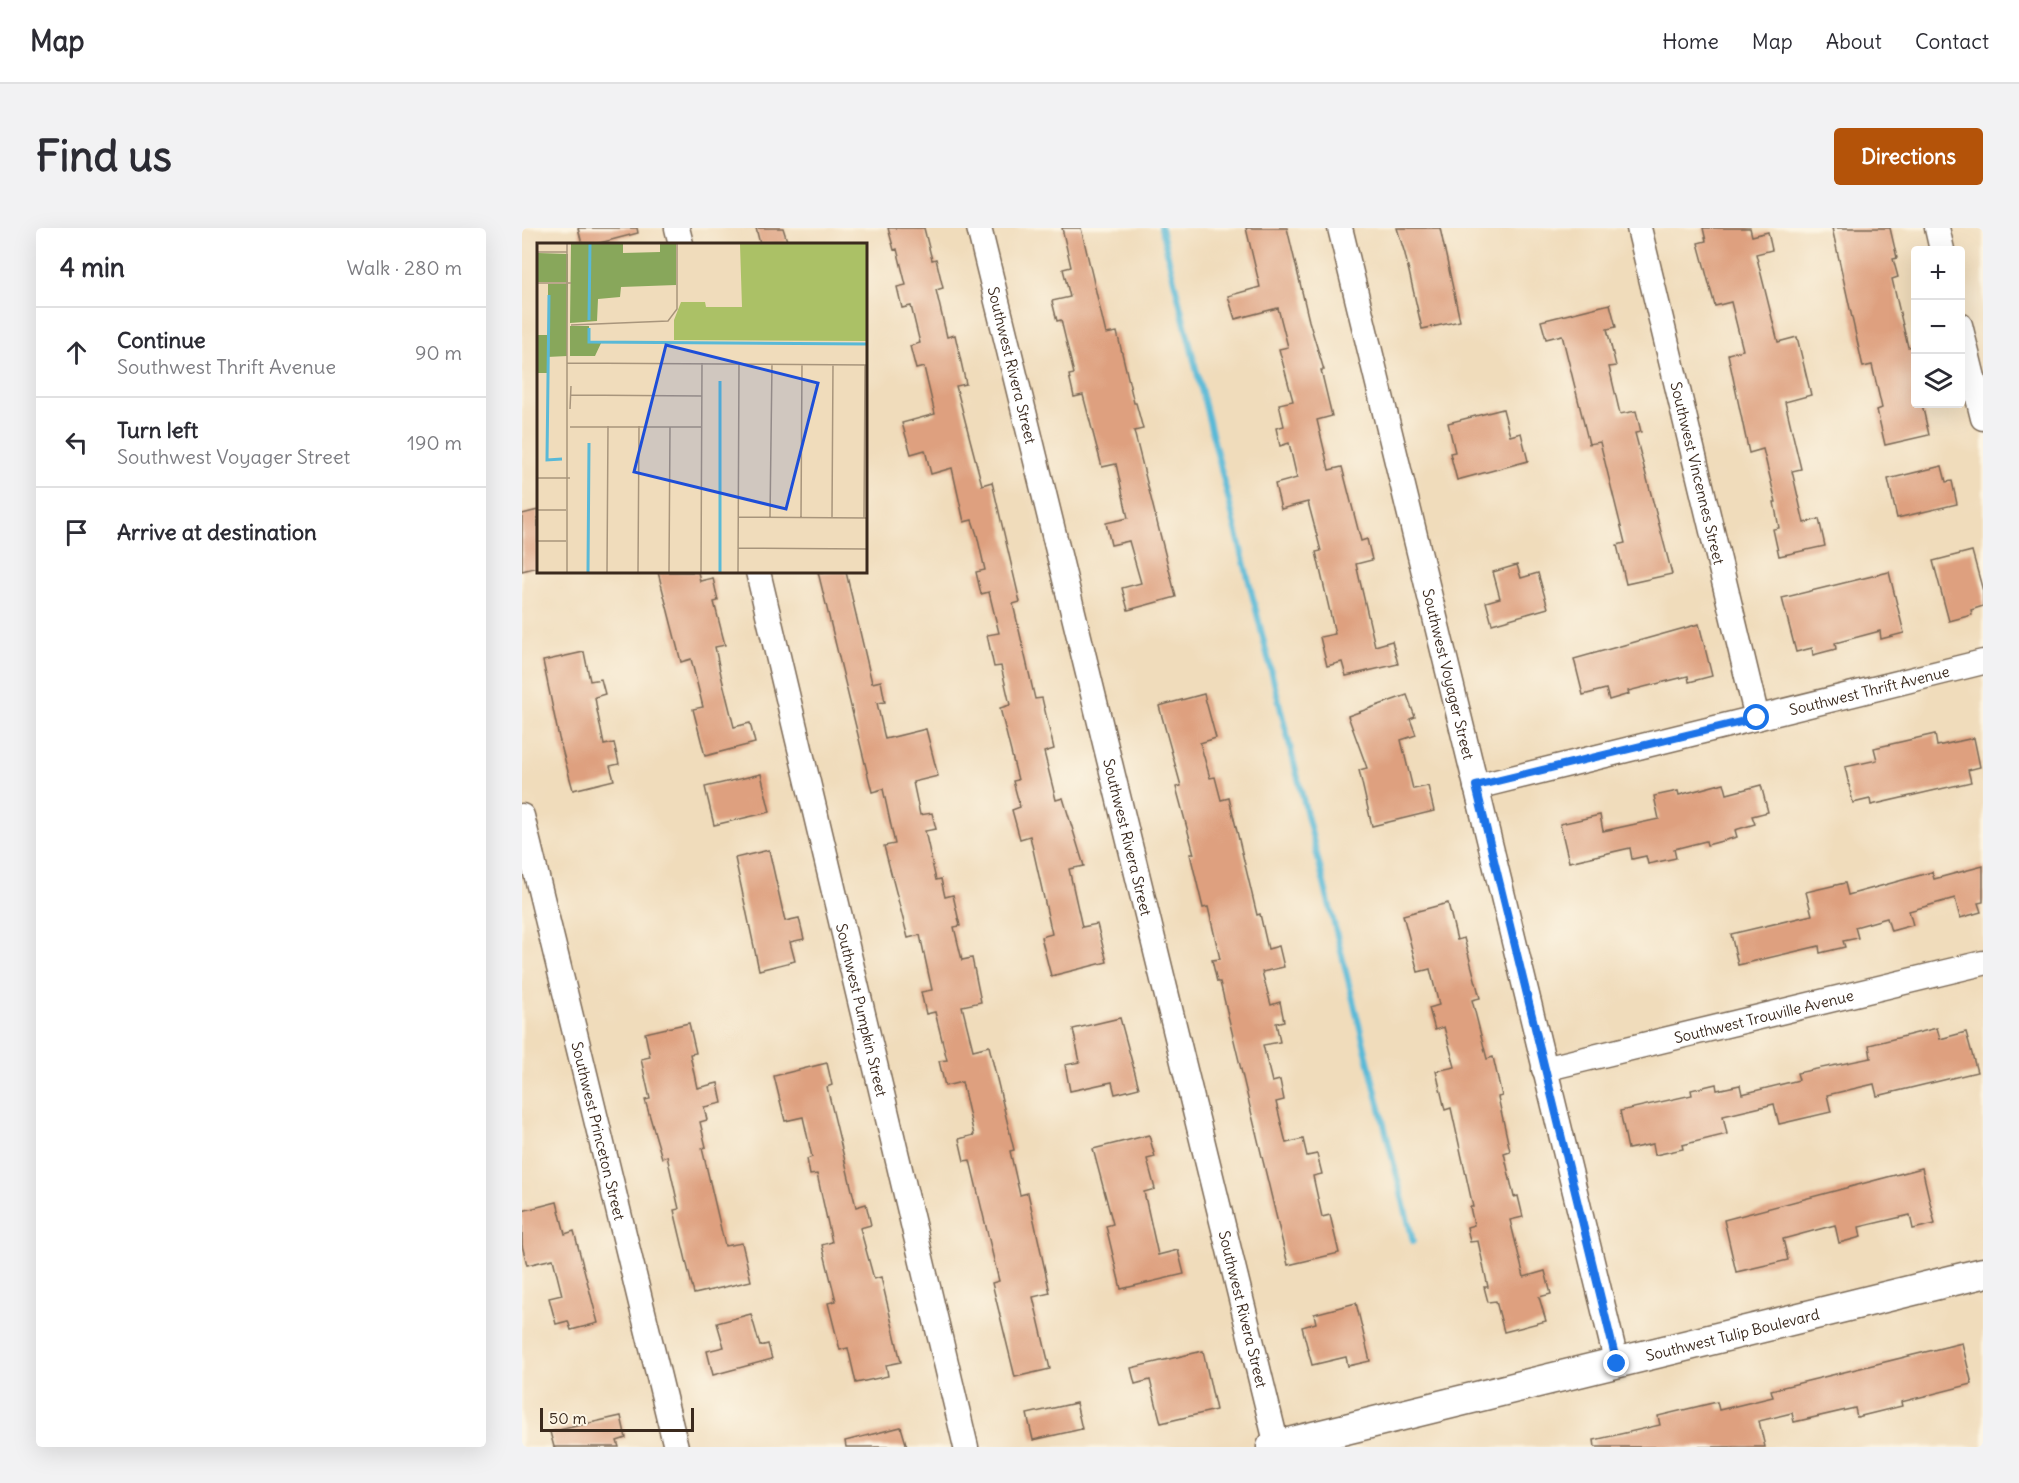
<!DOCTYPE html>
<html lang="en">
<head>
<meta charset="utf-8">
<style>
  body { margin:0; font-family:Delius,sans-serif; background:#f2f2f3; color:#2b2b33 }
  .controls { position:absolute; right:18px; top:18px; display:grid; overflow:hidden; border-radius:6px; box-shadow:0 6px 24px #0002 }
  .controls button { width:54px; height:54px; display:grid; place-items:center; padding:0; border:0; border-bottom:2px solid #e1e1e2; background:#fff; color:#2b2b33; font:30px sans-serif }
  .scale { position:absolute; left:18px; bottom:15px; width:154px; box-sizing:border-box; padding-left:6px; border:3px solid #3b2a1e; border-top:0; font-size:16px; line-height:21px; white-space:nowrap; color:#3b2a1e; -webkit-text-stroke:4px #fcf5e5; paint-order:stroke }
  .stop { position:absolute; width:18px; height:18px; margin:-14px; border:4px solid #1a73e8; border-radius:50%; background:#fff }
  .stop.end { background:#1a73e8; border-color:#fff; box-shadow:0 2px 6px #0008 }
  .list { margin:0; padding:0; list-style:none }
  h2 { display:flex; justify-content:space-between; align-items:center; height:78px; margin:0; padding:0 24px; font-size:26px }
  h2 small { font-size:20px; font-weight:400; color:#7c7c81 }
  .list li { display:grid; grid-template-columns:39px 1fr auto; gap:18px; align-items:center; box-sizing:border-box; height:90px; padding:0 24px; border-top:2px solid #e1e1e2 }
  .list b { display:block; font-size:22px; white-space:nowrap }
  .list p { margin:0; font-size:20px; white-space:nowrap; color:#7c7c81 }
  .list em { font-size:20px; font-style:normal; color:#7c7c81 }
  .icon { flex:none; width:33px; height:33px; fill:none; stroke:currentColor; stroke-width:2; stroke-linecap:round; stroke-linejoin:round }
  .map { position:relative; flex:none; width:1461px; height:1219px; overflow:hidden; border-radius:6px }
  header { display:flex; align-items:center; gap:36px; box-sizing:border-box; height:84px; padding:0 30px; background:#fff; border-bottom:2px solid #e1e1e2 }
  header strong { font-size:28px }
  nav { display:flex; gap:33px; margin-inline-start:auto; font-size:21px }
  .intro { display:flex; align-items:center; justify-content:space-between; box-sizing:border-box; height:144px; padding:0 36px }
  h1 { margin:0; font-size:42px }
  .button { padding:15px 27px; border-radius:6px; background:#b45309; color:#fff; font-size:21px; font-weight:700 }
  main { display:flex; gap:36px; padding:0 36px }
  aside { flex:1; background:#fff; border-radius:6px; box-shadow:0 6px 24px #0002 }
  .map>svg:first-child { display:block }
  .lines { fill:none; stroke-linecap:round; stroke-linejoin:round }
  .stream { stroke:#59b9d7; stroke-width:6 }
  .building { fill:#dea07f }
  .minor-casing { stroke:#7a6855; stroke-width:27 }
  .tertiary-casing { stroke:#7a6855; stroke-width:33 }
  .minor { stroke:#fff; stroke-width:24 }
  .tertiary { stroke:#fff; stroke-width:30 }
  .route { stroke:#1a73e8; stroke-width:8 }
  .labels { text-anchor:middle; dominant-baseline:central; stroke-width:4.5; stroke-linejoin:round; paint-order:stroke }
  .street-label { font-size:15px; fill:#3b2a1e; stroke:#fcf5e5 }
  .inset-river { fill:none; stroke:#59b9d7; stroke-width:3 }
  .inset-road { fill:none; stroke:#a8957c; stroke-width:1.5 }
  .view { fill:#1d4ed8; fill-opacity:0.15; stroke:#1d4ed8; stroke-width:3 }
  .inset-edge { fill:none; stroke:#3b2a1e; stroke-width:3 }
</style>
</head>
<body>
<header>
<strong>Map</strong>
<nav><a>Home</a><a>Map</a><a>About</a><a>Contact</a></nav>
</header>
<div class="intro"><h1>Find us</h1><a class="button">Directions</a></div>
<main>
<aside>
<h2>4 min<small>Walk · 280 m</small></h2>
<ul class="list">
<li><svg class="icon" aria-label="ahead" viewBox="0 0 24 24"><path d="M12 20V5M6 11l6-6 6 6"/></svg><div><b>Continue</b><p>Southwest Thrift Avenue</p></div><em>90 m</em></li>
<li><svg class="icon" aria-label="left" viewBox="0 0 24 24"><path d="M17 20v-9H6M10 6l-5 5 5 5"/></svg><div><b>Turn left</b><p>Southwest Voyager Street</p></div><em>190 m</em></li>
<li><svg class="icon" aria-label="arrive" viewBox="0 0 24 24"><path d="M6 21V4h12l-3 4 3 4H6"/></svg><div><b>Arrive at destination</b></div></li>
</ul>
</aside>
<div class="map">
<svg width="1461" height="1219" viewBox="0 0 1461 1219">
  <rect width="100%" height="100%" fill="#fcf5e5"/>
  <filter id="ink" filterUnits="userSpaceOnUse"><feTurbulence type="fractalNoise" baseFrequency=".0167" numOctaves="2"/><feDisplacementMap in="SourceGraphic" scale="12" xChannelSelector="R" yChannelSelector="G"/><feConvolveMatrix kernelMatrix="1 2 1 2 8 2 1 2 1" color-interpolation-filters="sRGB"/></filter>
  <filter id="wash" filterUnits="userSpaceOnUse"><feTurbulence type="fractalNoise" baseFrequency=".008" numOctaves="4" result="noise"/><feDisplacementMap in="SourceGraphic" scale="24" xChannelSelector="R" yChannelSelector="G"/><feGaussianBlur stdDeviation="1.35" result="paint"/><feColorMatrix in="noise" values="0 0 0 0 0 0 0 0 0 0 0 0 0 0 0 0 0 1.4 0 .05"/><feComposite in="paint" operator="in"/></filter>
  <g filter="url(#wash)">
    <rect width="100%" height="100%" fill="#f0dcbb"/>
    <g class="lines">
      <polyline class="stream" points="639,0 891,1013"/>
    </g>
    <g id="blocks">
      <g class="building">
        <polygon points="56,0 115,0 116,5 74,16 60,16"/>
        <polygon points="234,0 261,0 266,16 238,16"/>
        <polygon points="366,0 402,0 410,32 414,31 421,60 414,62 425,109 433,107 444,156 434,158 460,257 470,254 498,374 491,376 513,471 520,470 532,521 522,524 534,572 541,570 562,638 547,641 560,699 575,696 585,734 529,748 519,709 530,706 508,608 498,611 490,582 498,579 491,553 496,552 478,480 488,477 479,438 472,439 465,407 477,405 467,364 459,366 454,344 463,342 455,307 450,292 442,294 430,240 409,246 403,222 389,226 380,195 413,186 402,139 394,141 388,118 398,115 389,78 380,80 375,59 384,57 375,21 372,22"/>
        <polygon points="540,0 559,0 584,106 595,104 612,175 614,175 621,201 612,203 654,369 606,382 600,360 619,355 607,313 589,317 584,295 606,290 594,236 580,239 561,167 552,169 547,147 552,146 539,92 535,93 530,73 548,69 541,41 549,39"/>
        <polygon points="724,0 765,0 787,93 802,142 799,142 810,188 795,192 807,242 820,239 839,313 845,311 850,332 834,336 853,418 870,413 876,436 824,448 820,434 805,438 798,409 813,406 794,324 799,323 786,274 759,281 753,256 775,250 767,215 758,218 754,200 762,198 757,176 771,173 757,121 766,119 756,80 713,91 706,68 738,59"/>
        <polygon points="875,0 918,0 938,93 900,101 883,26"/>
        <polygon points="1181,0 1228,0 1230,8 1246,4 1250,22 1234,26 1256,114 1275,109 1289,167 1263,174 1279,241 1270,243 1282,295 1297,291 1303,318 1257,328 1251,301 1257,300 1252,274 1254,274 1241,221 1227,225 1206,126 1221,122 1209,74 1193,78 1176,15 1184,13"/>
        <polygon points="1310,0 1368,0 1375,30 1371,31 1376,49 1370,51 1386,119 1394,118 1394,176 1400,176 1407,207 1363,217 1355,182 1360,180 1354,154 1350,137 1341,139"/>
        <polygon points="1088,76 1094,99 1085,101 1094,138 1087,139 1098,186 1114,183 1119,204 1113,205 1150,346 1104,356 1095,317 1103,315 1078,214 1067,216 1040,107 1024,111 1019,93"/>
        <polygon points="981,181 988,208 999,205 1006,233 935,252 928,225 933,224 926,195"/>
        <polygon points="1420,238 1424,254 1430,253 1435,276 1375,290 1366,251"/>
        <polygon points="16,282 16,339 0,343 0,286"/>
        <polygon points="1450,323 1461,363 1461,378 1449,382 1450,387 1427,393 1411,333"/>
        <polygon points="995,337 999,350 1016,345 1026,380 970,396 964,374 978,370 971,344"/>
        <polygon points="136,344 176,344 178,353 191,350 196,373 192,374 203,417 193,419 199,447 212,499 228,495 233,515 183,528 171,481 181,479 169,431 159,434"/>
        <polygon points="296,344 324,344 350,455 359,453 363,474 355,475 363,511 404,501 416,548 391,554 398,587 410,585 414,601 403,603 414,652 419,651 423,669 431,667 438,698 432,699 440,732 450,730 459,774 440,778 451,822 467,818 492,922 488,923 498,967 506,965 528,1065 511,1069 528,1141 493,1149 470,1055 477,1053 448,932 442,933 437,911 452,907 440,854 423,858 417,833 425,832 413,784 404,786 399,764 410,762 398,707 386,710 362,618 373,616 361,561 350,564"/>
        <polygon points="1367,344 1382,405 1359,411 1358,403 1313,415 1314,421 1291,427 1290,420 1274,424 1260,370"/>
        <polygon points="1177,396 1190,448 1167,454 1166,448 1106,463 1107,466 1087,472 1084,461 1061,467 1052,431"/>
        <polygon points="62,424 68,453 79,451 83,466 73,469 75,482 82,517 92,515 97,536 88,538 92,552 51,562 37,510 21,433"/>
        <polygon points="682,466 694,510 678,515 688,550 693,549 699,572 707,570 735,687 738,686 746,721 757,718 762,739 740,744 749,777 758,774 762,793 754,795 758,814 741,817 750,854 758,852 762,872 754,874 764,915 781,911 785,928 795,926 800,946 791,948 800,989 808,987 817,1025 766,1037 698,754 695,754 690,732 698,731 686,679 681,680 668,626 672,626 654,559 659,558 637,478"/>
        <polygon points="885,467 893,489 888,491 894,507 879,512 891,561 906,558 912,583 850,598 837,542 845,540 826,488"/>
        <polygon points="1413,506 1415,518 1452,510 1458,539 1446,542 1449,554 1349,577 1348,571 1331,575 1323,539 1355,532 1352,520"/>
        <polygon points="239,546 248,584 192,597 183,559"/>
        <polygon points="1202,555 1205,566 1239,557 1246,584 1230,588 1233,596 1213,602 1215,609 1185,617 1184,613 1152,621 1154,630 1126,636 1124,628 1110,631 1108,620 1047,634 1038,596 1078,587 1081,603 1137,591 1132,568 1156,563 1157,567"/>
        <polygon points="247,622 263,693 277,690 282,711 268,714 273,733 237,742 213,630"/>
        <polygon points="1461,638 1461,674 1456,675 1459,684 1438,690 1433,670 1387,683 1391,697 1369,703 1365,690 1333,699 1336,710 1321,713 1323,719 1298,725 1297,718 1216,737 1209,706 1290,687 1284,664 1323,655 1326,667 1410,644 1412,651"/>
        <polygon points="926,675 935,712 942,710 958,770 950,772 965,831 971,829 980,868 976,869 988,923 982,925 992,969 996,968 1001,989 988,992 1002,1049 1023,1043 1029,1066 1017,1069 1024,1093 982,1104 974,1073 966,1074 962,1059 966,1059 956,1013 948,1014 945,999 952,997 948,979 951,979 929,880 923,882 914,843 933,839 922,799 913,802 907,780 917,777 908,741 896,744 881,687"/>
        <polygon points="598,790 617,860 593,866 590,854 548,863 543,837 558,834 551,801"/>
        <polygon points="167,795 174,825 168,826 175,860 196,855 200,875 182,879 185,892 178,894 184,919 180,920 203,1018 220,1015 229,1053 172,1066 152,982 157,981 145,928 140,930 123,872 128,871 119,831 128,829 123,805"/>
        <polygon points="1415,800 1418,811 1444,804 1455,844 1355,868 1352,856 1305,867 1309,884 1257,896 1252,876 1201,888 1205,906 1160,917 1161,921 1133,927 1131,916 1106,921 1098,883 1170,867 1169,862 1194,856 1195,862 1218,857 1220,866 1277,852 1275,845 1349,830 1347,817"/>
        <polygon points="305,835 310,857 305,859 334,979 344,976 349,997 338,1000 352,1051 359,1049 379,1134 364,1137 366,1148 334,1155 326,1120 318,1122 306,1075 314,1073 300,1017 310,1014 295,946 288,947 285,931 290,929 281,889 263,893 252,848"/>
        <polygon points="627,907 633,929 625,931 633,961 622,964 636,1027 656,1022 662,1046 599,1061 584,998 591,996 571,921"/>
        <polygon points="1400,940 1413,996 1391,1001 1388,987 1337,999 1339,1009 1317,1015 1313,997 1261,1011 1266,1032 1214,1044 1202,992"/>
        <polygon points="35,974 43,1006 52,1003 76,1095 49,1102 46,1093 34,1096 27,1070 40,1067 31,1031 5,1037 0,1017 0,983"/>
        <polygon points="834,1075 848,1133 826,1138 824,1129 790,1137 780,1099 794,1095 792,1086"/>
        <polygon points="229,1086 238,1118 246,1116 250,1131 191,1147 185,1123 202,1119 195,1095"/>
        <polygon points="1440,1115 1450,1156 1379,1174 1380,1178 1335,1189 1333,1180 1272,1194 1270,1185 1237,1193 1243,1219 1073,1219 1072,1212 1138,1197 1136,1188 1195,1174 1197,1182 1251,1169 1249,1162"/>
        <polygon points="681,1123 694,1182 639,1195 628,1152 613,1156 609,1140"/>
        <polygon points="554,1175 560,1201 511,1212 505,1186"/>
        <polygon points="99,1188 104,1210 95,1213 97,1219 32,1219 28,1204"/>
        <polygon points="379,1199 385,1219 324,1219 323,1213"/>
      </g>
    </g>
  </g>
  <g filter="url(#ink)">
    <use href="#blocks" fill-opacity="0" stroke="#7a6855" stroke-width="1.5"/>
    <g class="lines">
      <g class="minor-casing">
        <g id="minor">
          <polyline points="155,0 159,16"/>
          <path id="s1" d="M457 0 755 1218"/>
          <path id="s2" d="M818 0 1095 1136"/>
          <path id="s3" d="M1117 0 1235 490"/>
          <polyline points="1415,0 1420,22"/>
          <polyline points="1438,97 1461,190"/>
          <path id="s4" d="M236 344 444 1219"/>
          <path id="s5" d="M954 559 1461 434"/>
          <path id="s6" d="M0 588 154 1219"/>
          <path id="s7" d="M1022 841 1461 735"/>
        </g>
      </g>
      <g class="tertiary-casing">
        <g id="tertiary">
          <path id="s8" d="M750 1219 1461 1045"/>
        </g>
      </g>
      <use href="#minor" class="minor"/>
      <use href="#tertiary" class="tertiary"/>
    </g>
  </g>
  <g class="lines" filter="url(#ink)">
    <polyline class="route" points="1095,1136 954,558 1235,490"/>
  </g>
  <g class="labels">
    <g class="street-label">
      <text stroke="none"><textPath href="#s1" startOffset="141">Southwest Rivera Street</textPath></text>
      <text stroke="none"><textPath href="#s3" startOffset="252">Southwest Vincennes Street</textPath></text>
      <text stroke="none"><textPath href="#s2" startOffset="459">Southwest Voyager Street</textPath></text>
      <text stroke="none"><textPath href="#s5" startOffset="405">Southwest Thrift Avenue</textPath></text>
      <text stroke="none"><textPath href="#s1" startOffset="627">Southwest Rivera Street</textPath></text>
      <text stroke="none"><textPath href="#s4" startOffset="450">Southwest Pumpkin Street</textPath></text>
      <text stroke="none"><textPath href="#s7" startOffset="226">Southwest Trouville Avenue</textPath></text>
      <text stroke="none"><textPath href="#s6" startOffset="324">Southwest Princeton Street</textPath></text>
      <text stroke="none"><textPath href="#s1" startOffset="1113">Southwest Rivera Street</textPath></text>
      <text stroke="none"><textPath href="#s8" startOffset="474">Southwest Tulip Boulevard</textPath></text>
    </g>
  </g>
  <g transform="translate(15 15)">
    <rect width="330" height="330" fill="#f0dcbb"/>
    <path d="M34 1H86V10L123 9V1H139V42L84 44 83 54 61 56 60 78 33 80ZM1 10 31 11V39H1ZM11 41H31L30 113 10 114V130H0V92H11ZM33 83H52V98H65L58 113H33Z" fill="#88a75b"/>
    <path d="M203 1H330V98L137 97V77L144 59H168L169 64H205Z" fill="#abc166"/>
    <path class="inset-river" d="M12 52 10 217 25 216M52 77 53 1M52 85V99L330 101M51 329 52 200M183 329V138"/>
    <path class="inset-road" d="M30 1V329M0 9H30M0 40H34M34 82 131 78 140 66V1M30 120 330 122M34 152 165 153M33 166 34 143M33 184H164M0 235H33M0 267H29M201 274 330 275M233 274 235 121M264 274 265 121M295 274 296 121M327 275 328 122M0 298H29M201 305 330 306M70 329 71 183M101 329 102 183M132 329 133 184M164 329 165 120M201 329 202 120"/>
    <path class="view" d="M129 102 281 140 249 266 97 229Z"/>
    <rect width="330" height="330" class="inset-edge"/>
  </g>
</svg>
<div class="controls">
<button>+</button>
<button>−</button>
<button><svg class="icon" aria-label="layers" viewBox="0 0 24 24"><path d="M12 4l9 5-9 5-9-5zM3 14l9 5 9-5"/></svg></button>
</div>
<div class="scale">50 m</div>
<div class="stop" style="left:1235px;top:490px"></div>
<div class="stop end" style="left:1095px;top:1136px"></div>
</div>
</main>
</body>
</html>
